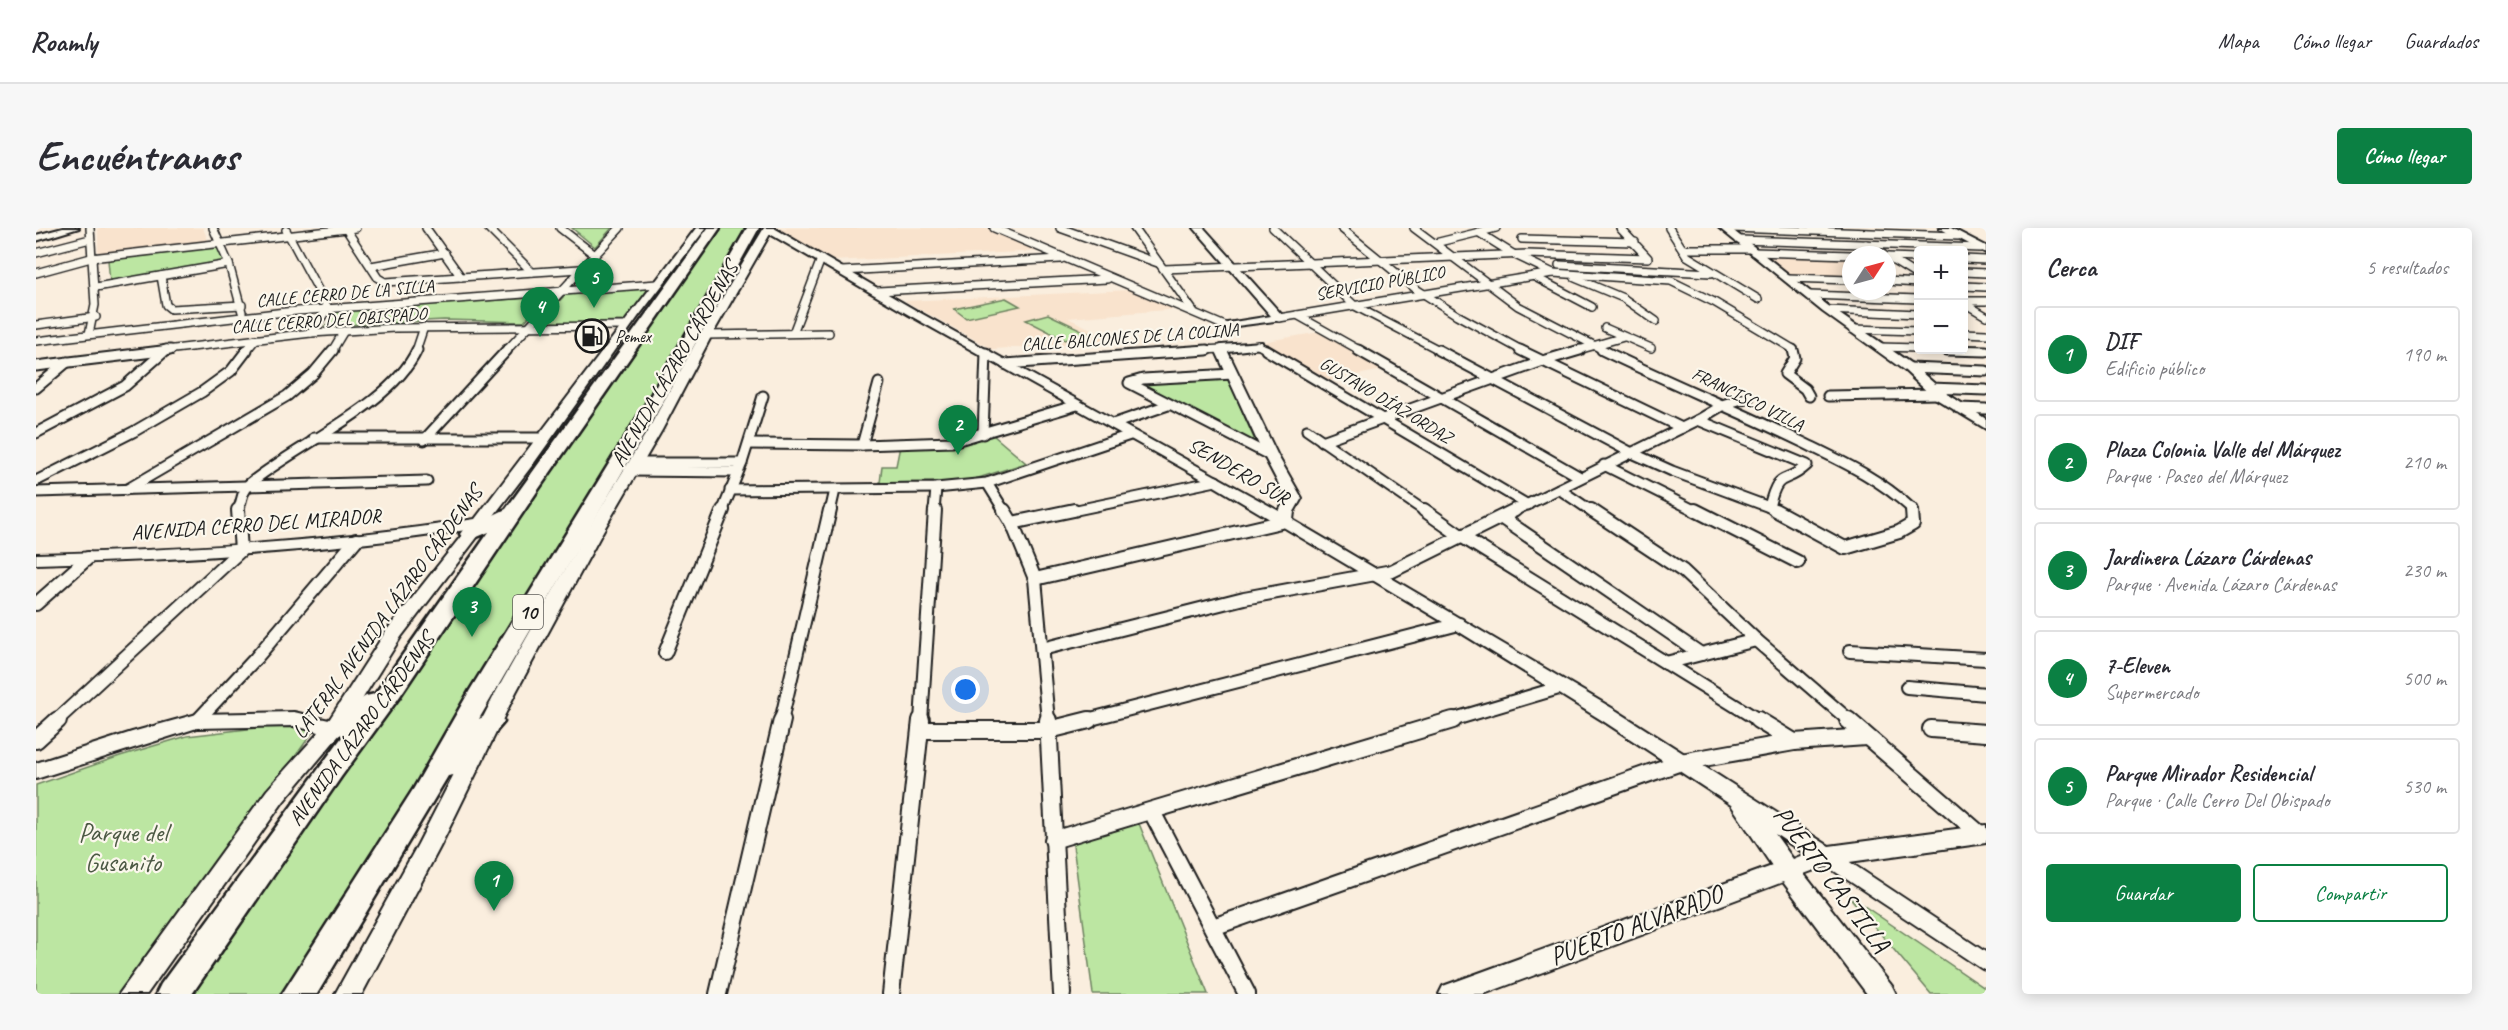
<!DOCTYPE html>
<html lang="es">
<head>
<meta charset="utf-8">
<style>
  body { margin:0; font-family:Caveat,sans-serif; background:#f7f7f7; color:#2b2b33 }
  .controls { position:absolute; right:18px; top:18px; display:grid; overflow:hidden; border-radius:6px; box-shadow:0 3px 15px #0003 }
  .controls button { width:54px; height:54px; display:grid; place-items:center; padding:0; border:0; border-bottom:2px solid #e1e1e2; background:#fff; color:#2b2b33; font:30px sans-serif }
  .compass { position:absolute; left:1806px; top:18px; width:54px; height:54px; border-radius:50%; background:#fff; box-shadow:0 3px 15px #0003; rotate:54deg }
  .you { position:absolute; left:930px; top:462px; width:21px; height:21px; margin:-15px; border:4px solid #fff; border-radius:50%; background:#1a73e8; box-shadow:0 0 0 9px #1a73e833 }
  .badge { display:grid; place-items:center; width:39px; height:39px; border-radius:50%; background:#0b8043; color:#fff; font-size:20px; font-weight:700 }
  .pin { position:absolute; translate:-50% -50px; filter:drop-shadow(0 2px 3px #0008) }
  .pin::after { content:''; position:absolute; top:32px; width:21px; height:18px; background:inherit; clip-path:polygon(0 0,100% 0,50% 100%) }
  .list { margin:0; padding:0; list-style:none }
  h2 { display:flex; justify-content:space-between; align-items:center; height:78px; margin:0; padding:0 24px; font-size:26px }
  h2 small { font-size:20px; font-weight:400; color:#7c7c81 }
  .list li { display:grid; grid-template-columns:39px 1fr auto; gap:18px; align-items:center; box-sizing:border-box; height:96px; margin:0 12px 12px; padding:0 12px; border:2px solid #e1e1e2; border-radius:6px }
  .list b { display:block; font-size:22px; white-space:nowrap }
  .list p { margin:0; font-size:20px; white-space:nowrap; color:#7c7c81 }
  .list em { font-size:20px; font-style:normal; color:#7c7c81 }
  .actions { display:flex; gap:12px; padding:18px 24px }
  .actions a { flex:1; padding:14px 0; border:2px solid #0b8043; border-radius:6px; text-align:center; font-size:21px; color:#0b8043 }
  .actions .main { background:#0b8043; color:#fff }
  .map { position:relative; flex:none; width:1950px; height:766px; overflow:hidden; border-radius:6px }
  header { display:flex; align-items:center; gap:36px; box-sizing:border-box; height:84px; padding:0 30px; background:#fff; border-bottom:2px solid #e1e1e2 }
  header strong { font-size:28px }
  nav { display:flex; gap:33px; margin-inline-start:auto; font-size:21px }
  .intro { display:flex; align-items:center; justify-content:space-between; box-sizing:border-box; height:144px; padding:0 36px }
  h1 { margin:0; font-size:42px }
  .button { padding:15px 27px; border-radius:6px; background:#0b8043; color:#fff; font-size:21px; font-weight:700 }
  main { display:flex; gap:36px; padding:0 36px }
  aside { flex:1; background:#fff; border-radius:6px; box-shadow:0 3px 15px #0003 }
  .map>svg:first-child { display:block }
  .built { fill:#f9e3cd }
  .green { fill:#bce6a2; stroke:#6c815f; stroke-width:1.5 }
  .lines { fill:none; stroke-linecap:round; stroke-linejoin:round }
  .street-far3-casing { stroke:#1c1c1c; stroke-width:10 }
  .street-far2-casing { stroke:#1c1c1c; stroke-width:13 }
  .street-far1-casing { stroke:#1c1c1c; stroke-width:16 }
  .street-casing { stroke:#1c1c1c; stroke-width:20 }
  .secondary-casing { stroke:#1c1c1c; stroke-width:4 }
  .highway-casing { stroke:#1c1c1c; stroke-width:5 }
  .street-far3 { stroke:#fbf7ec; stroke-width:7 }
  .street-far2 { stroke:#fbf7ec; stroke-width:9 }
  .street-far1 { stroke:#fbf7ec; stroke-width:12 }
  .street { stroke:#fbf7ec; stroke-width:16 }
  .secondary { fill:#fbf7ec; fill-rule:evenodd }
  .highway { fill:#fbf7ec; fill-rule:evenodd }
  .labels { text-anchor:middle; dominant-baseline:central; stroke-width:4.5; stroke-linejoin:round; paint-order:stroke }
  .far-street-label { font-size:18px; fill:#1c1c1c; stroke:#fbf7ec }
  .far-poi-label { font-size:18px; fill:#1c1c1c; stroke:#fbf7ec; text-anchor:start }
  .shield { fill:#fbf7ec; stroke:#5f5e5a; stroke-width:1.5 }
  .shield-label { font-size:20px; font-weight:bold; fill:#1c1c1c }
  .street-label { font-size:21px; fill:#1c1c1c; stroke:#fbf7ec }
  .near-park-label { font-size:26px; fill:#4c5944; stroke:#fbf7ec }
  .near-street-label { font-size:26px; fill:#1c1c1c; stroke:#fbf7ec }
</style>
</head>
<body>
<header>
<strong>Roamly</strong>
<nav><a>Mapa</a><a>Cómo llegar</a><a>Guardados</a></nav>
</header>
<div class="intro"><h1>Encuéntranos</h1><a class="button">Cómo llegar</a></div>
<main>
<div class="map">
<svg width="1950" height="766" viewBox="0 0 1950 766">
  <rect width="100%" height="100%" fill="#faeede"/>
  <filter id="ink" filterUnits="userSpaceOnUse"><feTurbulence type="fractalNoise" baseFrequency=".0167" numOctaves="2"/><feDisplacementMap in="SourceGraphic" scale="12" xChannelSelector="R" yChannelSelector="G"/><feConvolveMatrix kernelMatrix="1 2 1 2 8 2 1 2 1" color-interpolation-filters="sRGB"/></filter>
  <g filter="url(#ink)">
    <g class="built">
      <polygon points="62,0 167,0 173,15 62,26"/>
      <polygon points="738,0 952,0 1006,23 795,33"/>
      <polygon points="1725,25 1815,28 1815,51 1757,49"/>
      <polygon points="1094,62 1143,81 1032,90 1082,114 956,121 869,73"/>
      <polygon points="1284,104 1347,142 1289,153 1226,114"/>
    </g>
    <g class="green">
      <polygon points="536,0 576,0 559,19"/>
      <polygon points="679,0 722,0 258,766 147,766"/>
      <polygon points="183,19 188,35 74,54 72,32"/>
      <polygon points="617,58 589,93 501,96 530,66"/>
      <polygon points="511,69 488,94 408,92 289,98 302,82"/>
      <polygon points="970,70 984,78 930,90 918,81"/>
      <polygon points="1012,86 1052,105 1029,112 990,92"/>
      <polygon points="1192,150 1222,220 1100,156"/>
      <polygon points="957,207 990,235 939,251 915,254 844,255 846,238 860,238 864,218 906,219"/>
      <polygon points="255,496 281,498 89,766 0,766 0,557 84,528 151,508"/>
      <polygon points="1102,593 1172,766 1057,766 1036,610"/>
      <polygon points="1812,667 1950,761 1950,766 1895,766"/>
    </g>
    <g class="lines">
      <g class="street-far3-casing">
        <g id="street-far3">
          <polyline points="177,0 193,36 206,84"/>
          <polyline points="390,0 425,49"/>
          <polyline points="452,0 496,44"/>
          <polyline points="524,0 559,27"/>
          <polyline points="958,0 1189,98"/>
          <polyline points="1024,0 1122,35"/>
          <polyline points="1098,0 1158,84"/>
          <polyline points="1237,0 1319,78 1405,123"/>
          <polyline points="1305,0 1380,61 1421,87 1487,123"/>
          <polyline points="1378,0 1482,78 1569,123"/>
          <polyline points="1633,0 1651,28 1722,71"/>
          <polyline points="1696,0 1922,8"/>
          <polyline points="310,1 342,50 349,54 544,41"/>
          <polyline points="250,2 292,80 275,105"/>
          <polyline points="1486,11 1599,14"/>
          <polyline points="1703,12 1945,20"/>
          <polyline points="1399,15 1460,0"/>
          <polyline points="1830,16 1848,27"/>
          <polyline points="1648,21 1715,21"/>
          <polyline points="1718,24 1815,27"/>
          <polyline points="0,25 54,11"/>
          <polyline points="1851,29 1882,48"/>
          <polyline points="1852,29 1882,30"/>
          <polyline points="1928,31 1950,32"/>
          <polyline points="1523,37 1675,45"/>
          <polyline points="335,38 409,25"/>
          <polyline points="1128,41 1491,26 1612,30 1584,0"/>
          <polyline points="806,43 1025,31"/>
          <polyline points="1928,44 1950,45"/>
          <polyline points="0,45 55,30 320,0"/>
          <polyline points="1517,45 1635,53 1678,74 1757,121 1758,123"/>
          <polyline points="125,48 130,77 135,81 206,77"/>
          <polyline points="1497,48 1556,79"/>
          <polyline points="1539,50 1587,70 1620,93"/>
          <polyline points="1752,50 1815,52"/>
          <polyline points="1851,53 1882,55"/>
          <polyline points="1928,58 1950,59"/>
          <polyline points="60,59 193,36"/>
          <polyline points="842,63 1071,51"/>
          <polyline points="1773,67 1882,71"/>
          <polyline points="1928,73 1950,73"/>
          <polyline points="1928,75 1950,88"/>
          <polyline points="1791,82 1882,86"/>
          <polyline points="1261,87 1325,123"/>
          <polyline points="1243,90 1517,45 1477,26 1442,4"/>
          <polyline points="0,97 60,89"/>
          <polyline points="1569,100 1615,120"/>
          <polyline points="1816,101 1882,103"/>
          <polyline points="757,105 785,31"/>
          <polyline points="1928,105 1950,106"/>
          <polyline points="53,106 59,77 54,0"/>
          <polyline points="670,107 793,105"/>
          <polyline points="0,113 249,84 621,56"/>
          <polyline points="1222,117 1233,123"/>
          <polyline points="1842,119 1882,120"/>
          <polyline points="1911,122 1950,123"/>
          <polyline points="121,123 275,105 359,100 590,98"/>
          <polyline points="128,123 131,121"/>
          <polyline points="210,123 220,111"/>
          <polyline points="296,123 308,103"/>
          <polyline points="380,123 388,99"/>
          <polyline points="470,123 584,0"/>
          <polyline points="1149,123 1185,121"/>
          <polyline points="1539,123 1588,109"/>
        </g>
      </g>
      <g class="street-far2-casing">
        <g id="street-far2">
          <polyline points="1230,122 1492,277"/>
          <polyline points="1322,122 1544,249"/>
          <polyline points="1402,122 1594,224 1636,243 1733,279"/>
          <polyline points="1484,122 1646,200"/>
          <path d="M1566 122C1632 154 1700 182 1766 214 1807 234 1841 249 1875 280L1876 284"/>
          <polyline points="1757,122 1759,130 1749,146 1769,161 1773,168"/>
          <polyline points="1911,122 1950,123"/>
          <polyline points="969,136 1171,122"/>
          <polyline points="0,138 134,122"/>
          <polyline points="1873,140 1950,143"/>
          <polyline points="1197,146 1107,151 1093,155 1235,228"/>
          <polyline points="0,160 31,134"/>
          <polyline points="1894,160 1950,162"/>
          <polyline points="1792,168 1902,166"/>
          <polyline points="1922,180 1950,181"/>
          <path d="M1662 192 1771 237C1748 259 1743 239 1733 279L1742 284"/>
          <polyline points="1077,196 1132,177"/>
          <polyline points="1271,202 1390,284"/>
          <polyline points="0,205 89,158 130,122"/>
          <polyline points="947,206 950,125"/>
          <polyline points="278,210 508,210"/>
          <polyline points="388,212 471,122"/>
          <polyline points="1286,213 1507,133 1544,122"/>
          <polyline points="713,216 826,217 916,214 1041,177"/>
          <polyline points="826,217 843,155"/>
          <polyline points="599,235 706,235"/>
          <polyline points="1568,237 1662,284"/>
          <polyline points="594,243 701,244"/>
          <polyline points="0,253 97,204 166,164 195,143 211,122"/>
          <polyline points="951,255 969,284"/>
          <polyline points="1523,261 1557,284"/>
          <polyline points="90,262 251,168 277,146 297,122"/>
          <polyline points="694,262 900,260 951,255 1094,207"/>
          <polyline points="0,264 391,253"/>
          <path d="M202 284 207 266 213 256C260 217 356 177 381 122"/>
          <polyline points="686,284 706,235 727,168"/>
          <polyline points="794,284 799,262"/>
          <polyline points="898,284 900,260"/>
          <polyline points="1031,284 1180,253"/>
          <polyline points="1476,284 1662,192 1689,176 1713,169"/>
        </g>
      </g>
      <g class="street-far1-casing">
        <g id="street-far1">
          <polyline points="968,282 976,295 999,351 1012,493"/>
          <polyline points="1388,282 1425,308 1724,493"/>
          <polyline points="1555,282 1647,343 1720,412 1814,493"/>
          <polyline points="1659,282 1762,334"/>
          <polyline points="1739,282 1809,320 1863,304 1877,296 1876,282"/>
          <polyline points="1466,290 1665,426"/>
          <polyline points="976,295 1038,282"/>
          <polyline points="999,351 1249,293"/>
          <polyline points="0,376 52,330"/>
          <polyline points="1006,421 1208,370 1356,343 1479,282"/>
          <polyline points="1814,423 1950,431"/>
          <polyline points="629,425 687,282"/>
          <polyline points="1630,435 1720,412"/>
          <polyline points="1871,459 1950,466"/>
          <polyline points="20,493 205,322 202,282"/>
          <polyline points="161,493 220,430 320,312"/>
          <polyline points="745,493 794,282"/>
          <polyline points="885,493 899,282"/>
          <polyline points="1047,493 1423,396"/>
          <polyline points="1412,493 1526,459"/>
        </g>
      </g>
      <g class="street-casing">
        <g id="street">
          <polyline points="1012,492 1026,766"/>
          <polyline points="1722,492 1758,514"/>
          <polyline points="1812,492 1945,607"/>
          <polyline points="1895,501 1950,505"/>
          <polyline points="884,502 1013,502 1053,492"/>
          <polyline points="0,512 22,492"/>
          <polyline points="1116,584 1211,766"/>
          <polyline points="1017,612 1417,492"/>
          <polyline points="1790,628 1950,734"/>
          <polyline points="1177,699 1645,534 1758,514 1830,509"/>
          <polyline points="682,766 746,492"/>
          <polyline points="855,766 885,492"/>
        </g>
      </g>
      <g class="secondary-casing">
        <g id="secondary">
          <polygon points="27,0 43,0 0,13 0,7"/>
          <path d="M660 0H670L602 89 498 235 365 409 305 505 247 574 111 766H83L231 562 283 504 258 498 161 500 0 551V535L96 504 161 486 258 484 293 492 350 403 430 302C288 324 144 332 0 336V326C147 322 293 314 439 291Z"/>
          <path d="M728 0H738L881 83 1243 283 1250 270 1228 228 1179 121 1185 117 1226 114V120L1192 124 1242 228 1266 270 1258 284 1257 292 1581 483 1793 618 1950 597V615L1792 637 1768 646 1856 758 1860 766H1831L1747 654 1448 766H1403L1407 758 1736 638 1695 577 1567 493 1417 400 1175 256 873 87 734 6 676 107 626 202 567 303 480 464 404 619 326 766H299L382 616 460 464 551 303 612 202 664 107ZM1739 606 1769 626 1757 631Z"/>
          <polygon points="1158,0 1168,0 1247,88 1247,92 1185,100 1185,96 1235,88"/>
          <polygon points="1683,0 1694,0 1795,80 1877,137 1907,163 1950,191 1950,201 1897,169 1869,143 1787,84"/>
          <polygon points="1903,0 1915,0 1950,18 1950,25"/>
        </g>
      </g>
      <g class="highway-casing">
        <g id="highway">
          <polygon points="672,0 684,0 500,265 362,471 305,549 156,766 120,766 125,756 309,505 298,509 289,506 285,500 289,494 330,468 339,466 453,304 434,312 427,310 424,306 427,302 470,281"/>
          <polygon points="711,0 723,0 628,172 443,491 455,485 464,488 468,494 423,546 412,548 281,766 246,766 378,560 434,462 612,172"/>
        </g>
      </g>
      <use href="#street-far3" class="street-far3"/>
      <use href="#street-far2" class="street-far2"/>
      <use href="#street-far1" class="street-far1"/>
      <use href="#street" class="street"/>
      <use href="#secondary" class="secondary"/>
      <use href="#highway" class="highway"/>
    </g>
  </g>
  <defs>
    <g id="fuel-ring" transform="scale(1.725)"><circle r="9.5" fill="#fbf7ec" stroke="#1c1c1c" stroke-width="1.5"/><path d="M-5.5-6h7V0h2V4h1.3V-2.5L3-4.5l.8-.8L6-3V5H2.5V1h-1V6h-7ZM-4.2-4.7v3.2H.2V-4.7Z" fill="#1c1c1c"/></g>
  </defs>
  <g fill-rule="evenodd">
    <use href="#fuel-ring" x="556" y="108"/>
  </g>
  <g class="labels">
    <g class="far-street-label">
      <text transform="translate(1344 55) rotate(-10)">SERVICIO PÚBLICO</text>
      <text transform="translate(309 65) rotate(-5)">CALLE CERRO DE LA SILLA</text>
      <text transform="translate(293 92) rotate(-4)">CALLE CERRO DEL OBISPADO</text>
      <text transform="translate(1094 109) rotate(-4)">CALLE BALCONES DE LA COLINA</text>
      <text transform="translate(1712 171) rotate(26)">FRANCISCO VILLA</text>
      <text transform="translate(1350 172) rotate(31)">GUSTAVO DÍAZ ORDAZ</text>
    </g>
    <g class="far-poi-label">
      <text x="579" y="108">Pemex</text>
    </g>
    <rect class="shield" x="477" y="367" width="30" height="34" rx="4.5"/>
    <g class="shield-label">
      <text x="492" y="384">10</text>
    </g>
    <g class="street-label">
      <text transform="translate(638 136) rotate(-60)">AVENIDA LÁZARO CÁRDENAS</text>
      <text transform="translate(1203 243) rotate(30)">SENDERO SUR</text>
      <text transform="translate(220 296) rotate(-4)">AVENIDA CERRO DEL MIRADOR</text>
      <text transform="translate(351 384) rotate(-54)">LATERAL AVENIDA LÁZARO CÁRDENAS</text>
      <text transform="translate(325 501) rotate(-54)">AVENIDA LÁZARO CÁRDENAS</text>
    </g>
    <g class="near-park-label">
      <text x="87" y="604">Parque del<tspan x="87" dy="30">Gusanito</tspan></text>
    </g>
    <g class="near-street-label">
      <text transform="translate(1796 651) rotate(53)">PUERTO CASTILLA</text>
      <text transform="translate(1600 697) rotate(-21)">PUERTO ALVARADO</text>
    </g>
  </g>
</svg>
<div class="controls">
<button>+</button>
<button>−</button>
</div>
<svg class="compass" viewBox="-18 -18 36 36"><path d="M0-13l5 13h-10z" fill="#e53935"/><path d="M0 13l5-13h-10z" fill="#7c7c81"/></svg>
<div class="you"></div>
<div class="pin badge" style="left:458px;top:683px">1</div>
<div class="pin badge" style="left:922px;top:227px">2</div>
<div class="pin badge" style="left:436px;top:409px">3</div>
<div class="pin badge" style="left:504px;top:109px">4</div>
<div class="pin badge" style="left:558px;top:80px">5</div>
</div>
<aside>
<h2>Cerca<small>5 resultados</small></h2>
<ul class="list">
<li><span class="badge">1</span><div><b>DIF</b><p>Edificio público</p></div><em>190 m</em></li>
<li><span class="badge">2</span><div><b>Plaza Colonia Valle del Márquez</b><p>Parque · Paseo del Márquez</p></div><em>210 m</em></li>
<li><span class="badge">3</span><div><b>Jardinera Lázaro Cárdenas</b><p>Parque · Avenida Lázaro Cárdenas</p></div><em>230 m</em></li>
<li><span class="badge">4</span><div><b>7-Eleven</b><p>Supermercado</p></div><em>500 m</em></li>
<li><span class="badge">5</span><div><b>Parque Mirador Residencial</b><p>Parque · Calle Cerro Del Obispado</p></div><em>530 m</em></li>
</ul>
<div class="actions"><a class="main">Guardar</a><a>Compartir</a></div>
</aside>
</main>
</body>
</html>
